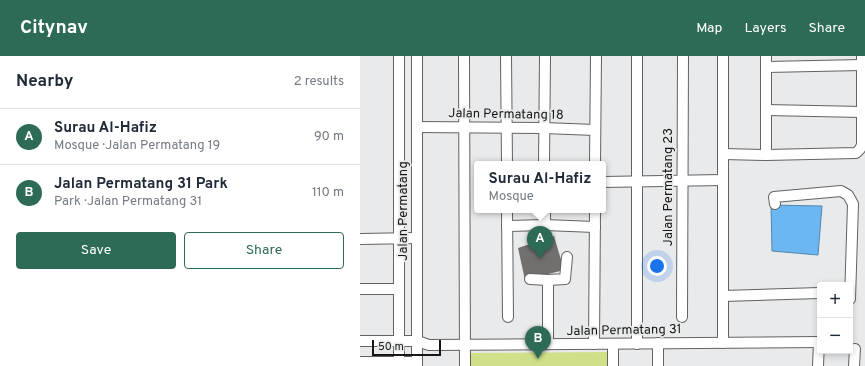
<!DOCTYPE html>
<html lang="en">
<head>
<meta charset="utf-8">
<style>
  body { margin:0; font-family:Overpass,sans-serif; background:#f6f6f7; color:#1f2937 }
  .controls { position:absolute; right:12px; bottom:12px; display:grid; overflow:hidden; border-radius:4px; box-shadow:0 2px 6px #0003 }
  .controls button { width:36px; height:36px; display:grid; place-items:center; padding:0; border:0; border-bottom:1px solid #e0e1e3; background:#fff; color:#1f2937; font:20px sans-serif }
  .scale { position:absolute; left:12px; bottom:10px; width:69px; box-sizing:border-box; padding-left:4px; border:2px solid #171717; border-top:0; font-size:11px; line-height:14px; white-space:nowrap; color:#171717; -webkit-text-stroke:3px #e9eaeb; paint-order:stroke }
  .you { position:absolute; left:297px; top:210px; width:14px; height:14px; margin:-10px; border:3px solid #fff; border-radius:50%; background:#1a73e8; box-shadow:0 0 0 6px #1a73e833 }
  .badge { display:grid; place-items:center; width:26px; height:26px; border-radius:50%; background:#2d6b57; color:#fff; font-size:13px; font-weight:700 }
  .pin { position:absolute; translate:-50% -33px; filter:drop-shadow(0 1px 2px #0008) }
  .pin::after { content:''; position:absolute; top:21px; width:14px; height:12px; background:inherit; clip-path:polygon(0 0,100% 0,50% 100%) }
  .popup { position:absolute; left:114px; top:105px; width:132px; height:52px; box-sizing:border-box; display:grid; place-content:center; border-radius:4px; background:#fff; filter:drop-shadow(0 1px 3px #0005); font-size:13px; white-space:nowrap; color:#747a83 }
  .popup b { font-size:15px; color:#1f2937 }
  .popup::after { content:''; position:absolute; left:50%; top:100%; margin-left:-8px; border:8px solid transparent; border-top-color:#fff }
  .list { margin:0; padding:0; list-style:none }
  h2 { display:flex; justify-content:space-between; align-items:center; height:52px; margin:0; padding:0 16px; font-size:17px }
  h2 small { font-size:13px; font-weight:400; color:#747a83 }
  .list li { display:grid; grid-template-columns:26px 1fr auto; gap:12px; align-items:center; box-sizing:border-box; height:56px; padding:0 16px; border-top:1px solid #e0e1e3 }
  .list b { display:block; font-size:15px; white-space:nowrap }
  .list p { margin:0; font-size:13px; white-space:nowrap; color:#747a83 }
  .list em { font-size:13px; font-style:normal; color:#747a83 }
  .actions { display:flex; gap:8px; padding:12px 16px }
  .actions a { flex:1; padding:9px 0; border:1px solid #2d6b57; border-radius:4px; text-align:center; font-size:14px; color:#2d6b57 }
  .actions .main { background:#2d6b57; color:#fff }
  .map { position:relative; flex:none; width:505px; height:310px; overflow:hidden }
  header { display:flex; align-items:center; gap:24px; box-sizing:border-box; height:56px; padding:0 20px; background:#2d6b57; color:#fff }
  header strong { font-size:19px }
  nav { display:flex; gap:22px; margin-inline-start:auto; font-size:14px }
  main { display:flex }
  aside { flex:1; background:#fff }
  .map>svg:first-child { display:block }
  .green { fill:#d0e089 }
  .water { fill:#6cb7f2; stroke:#5287b0 }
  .building { fill:#71706f }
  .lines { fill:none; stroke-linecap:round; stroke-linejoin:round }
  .minor-casing { stroke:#616263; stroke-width:12 }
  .minor { stroke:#fff; stroke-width:10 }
  .labels { text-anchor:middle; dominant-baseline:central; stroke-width:3.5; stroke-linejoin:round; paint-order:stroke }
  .street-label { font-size:13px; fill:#171717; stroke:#e9eaeb }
</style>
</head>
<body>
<header>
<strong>Citynav</strong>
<nav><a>Map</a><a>Layers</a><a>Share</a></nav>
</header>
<main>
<aside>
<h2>Nearby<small>2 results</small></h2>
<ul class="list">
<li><span class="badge">A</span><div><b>Surau Al-Hafiz</b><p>Mosque · Jalan Permatang 19</p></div><em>90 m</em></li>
<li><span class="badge">B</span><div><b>Jalan Permatang 31 Park</b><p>Park · Jalan Permatang 31</p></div><em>110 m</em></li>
</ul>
<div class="actions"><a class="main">Save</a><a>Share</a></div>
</aside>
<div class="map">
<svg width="505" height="310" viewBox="0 0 505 310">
  <rect width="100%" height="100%" fill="#e9eaeb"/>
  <polygon class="green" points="248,296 248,310 108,310 108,297"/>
  <polygon class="water" points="411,149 462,150 458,199 412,195"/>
  <polygon class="building" points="194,180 204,214 165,224 158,192"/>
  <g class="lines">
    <g class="minor-casing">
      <g id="minor">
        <polyline points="57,0 57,310"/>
        <polyline points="104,0 105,310"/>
        <polyline points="146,0 147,108"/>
        <polyline points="363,0 363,287"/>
        <polyline points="406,0 406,99"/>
        <polyline points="406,11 502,9"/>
        <polyline points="406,54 502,56"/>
        <polyline points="57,71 184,72 235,74"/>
        <polyline points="363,98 406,99 496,97 500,93 502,89 502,0"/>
        <polyline points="184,108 185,0"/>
        <polyline points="235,108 236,0"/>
        <polyline points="243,126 363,124"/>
        <polyline points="415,148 414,141 481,135 488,139 493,148 490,243"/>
        <polyline points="147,154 148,261"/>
        <polyline points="185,154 185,169"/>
        <polyline points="147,170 185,169 235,171"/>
        <polyline points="0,183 57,182"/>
        <polyline points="170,223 188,224"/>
        <polyline points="0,233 39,233"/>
        <polyline points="363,240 460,237"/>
        <polyline points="322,261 323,0"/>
        <polyline points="0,285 57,285 69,289 460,286"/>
        <polyline points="298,287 298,310"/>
        <polyline points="188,288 188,224 205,223 207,201"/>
        <polyline points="234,288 235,154"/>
        <polyline points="253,288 253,310"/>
        <polyline points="277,288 277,0"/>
        <polyline points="0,306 57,306"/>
        <polyline points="39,310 39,0"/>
        <polyline points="458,310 459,286"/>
        <polyline points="494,310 495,293"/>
      </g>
    </g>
    <use href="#minor" class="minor"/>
  </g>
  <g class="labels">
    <g class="street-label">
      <text transform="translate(146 59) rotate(1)">Jalan Permatang 18</text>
      <text transform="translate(309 131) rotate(-90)">Jalan Permatang 23</text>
      <text transform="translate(44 155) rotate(-90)">Jalan Permatang</text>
      <text transform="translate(264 275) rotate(-1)">Jalan Permatang 31</text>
    </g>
  </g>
</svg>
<div class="controls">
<button>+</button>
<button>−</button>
</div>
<div class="scale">50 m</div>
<div class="you"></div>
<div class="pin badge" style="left:180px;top:203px">A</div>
<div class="popup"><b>Surau Al-Hafiz</b>Mosque</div>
<div class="pin badge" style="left:178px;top:303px">B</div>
</div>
</main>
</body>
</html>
